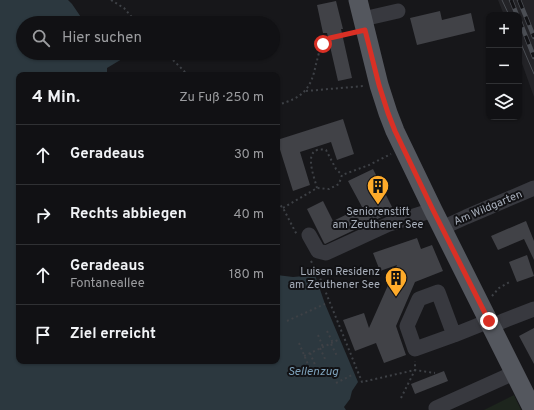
<!DOCTYPE html>
<html lang="de">
<head>
<meta charset="utf-8">
<style>
  body { margin:0; font-family:Overpass,sans-serif; background:#1a1a1d; color:#f1f3f6 }
  .controls { position:absolute; right:12px; top:12px; display:grid; overflow:hidden; border-radius:8px; box-shadow:0 1px 3px #0004 }
  .controls button { width:36px; height:36px; display:grid; place-items:center; padding:0; border:0; border-bottom:1px solid #303134; background:#111114; color:#f1f3f6; font:20px sans-serif }
  .stop { position:absolute; width:12px; height:12px; margin:-9px; border:3px solid #d93025; border-radius:50%; background:#fff }
  .stop.end { background:#d93025; border-color:#fff; box-shadow:0 1px 4px #0008 }
  .list { margin:0; padding:0; list-style:none }
  h2 { display:flex; justify-content:space-between; align-items:center; height:52px; margin:0; padding:0 16px; font-size:17px }
  h2 small { font-size:13px; font-weight:400; color:#9c9da0 }
  .list li { display:grid; grid-template-columns:26px 1fr auto; gap:12px; align-items:center; box-sizing:border-box; height:60px; padding:0 16px; border-top:1px solid #303134 }
  .list b { display:block; font-size:15px; white-space:nowrap }
  .list p { margin:0; font-size:13px; white-space:nowrap; color:#9c9da0 }
  .list em { font-size:13px; font-style:normal; color:#9c9da0 }
  .icon { flex:none; width:22px; height:22px; fill:none; stroke:currentColor; stroke-width:2; stroke-linecap:round; stroke-linejoin:round }
  .map { position:relative; flex:none; width:534px; height:410px; overflow:hidden }
  .search { position:absolute; background:#111114; box-shadow:0 1px 3px #0004; left:16px; top:16px; width:264px; height:44px; display:flex; align-items:center; gap:10px; box-sizing:border-box; padding:0 14px; border-radius:22px; color:#9c9da0; font-size:15px }
  .panel { position:absolute; background:#111114; box-shadow:0 1px 3px #0004; left:16px; top:72px; width:264px; height:292px; border-radius:8px }
  .map>svg:first-child { display:block }
  .built { fill:#232327 }
  .green { fill:#1d251d }
  .water { fill:#2c383f }
  .building { fill:#414247 }
  .lines { fill:none; stroke-linecap:round; stroke-linejoin:round }
  .path { stroke:#3e4146; stroke-width:2; stroke-dasharray:2 3; stroke-linecap:butt }
  .minor { stroke:#38393f; stroke-width:15 }
  .major { stroke:#54575e; stroke-width:19 }
  .tram { stroke:#4b4e54; stroke-width:1 }
  .rail-casing { stroke:#4b4e54; stroke-width:4.5 }
  .rail { stroke:#121215; stroke-width:3; stroke-dasharray:9; stroke-linecap:butt }
  .route { stroke:#d93025; stroke-width:5 }
  .labels { text-anchor:middle; dominant-baseline:central; stroke-width:4; stroke-linejoin:round; paint-order:stroke }
  .street-label { font-size:11px; fill:#a8afbb; stroke:#121215 }
  .poi-label { font-size:11px; fill:#a8afbb; stroke:#121215 }
  .water-label { font-size:12px; font-style:italic; fill:#7ca0b9; stroke:#121215 }
</style>
</head>
<body>
<div class="map">
<svg width="534" height="410" viewBox="0 0 534 410">
  <rect width="100%" height="100%" fill="#17171a"/>
  <polygon class="built" points="498,0 534,0 534,97 519,55 519,15 504,15"/>
  <polygon class="green" points="514,395 521,410 484,410"/>
  <polygon class="water" points="0,0 68,0 72,4 85,23 23,23 23,53 132,53 107,68 107,75 19,75 19,361 277,361 277,275 293,277 315,275 325,304 358,382 352,391 350,399 344,407 346,410 0,410"/>
  <g class="building">
    <polygon points="336,1 343,29 341,29 352,78 338,81 327,33 323,33 317,5"/>
    <polygon points="440,11 442,20 471,13 475,31 417,45 410,18"/>
    <polygon points="343,119 354,154 337,160 331,142 300,152 310,185 293,191 277,140"/>
    <polygon points="373,169 394,211 325,244 324,243 307,209 323,201 333,221 362,207 348,181"/>
    <polygon points="526,221 534,241 534,260 524,239 498,250 491,236"/>
    <polygon points="417,238 421,249 432,245 443,271 415,282 396,326 406,355 384,363 376,343 355,351 343,320 364,313 369,328 397,265 380,271 373,253"/>
    <polygon points="527,255 534,276 517,282 509,262"/>
    <polygon points="534,328 534,364 519,336"/>
    <polygon points="444,371 448,381 415,394 411,384"/>
  </g>
  <g class="lines">
    <g class="path">
      <polyline points="111,0 124,8 137,23"/>
      <polyline points="166,53 188,75"/>
      <polyline points="306,91 364,86"/>
      <path d="M277 105C302 98 311 90 316 64 318 58 319 49 323 44 329 36 343 35 352 33"/>
      <path d="M317 188C314 176 301 145 326 150L336 169 342 175"/>
      <polyline points="277,202 283,208 297,235"/>
      <polyline points="283,208 317,188 329,189 339,184 342,175 369,165 391,154"/>
      <polyline points="311,261 320,278 362,382 415,370 435,373"/>
      <polyline points="492,296 499,288 511,281"/>
      <polyline points="287,321 325,304"/>
      <polyline points="327,331 333,343"/>
      <polyline points="318,335 323,347"/>
      <polyline points="299,343 310,369"/>
      <polyline points="331,344 337,356"/>
      <polyline points="320,348 326,361"/>
      <polyline points="310,353 316,367"/>
      <polyline points="304,356 340,339"/>
      <polyline points="336,383 354,374"/>
      <polyline points="401,398 415,370 415,361"/>
    </g>
    <g class="minor">
      <polyline points="363,19 398,11"/>
      <polyline points="442,228 466,217 534,188"/>
      <polyline points="309,235 318,251 326,253 389,224 433,210"/>
      <polyline points="492,326 503,321 534,309"/>
      <polyline points="454,335 438,292 419,299 407,326 415,349 454,335 489,321"/>
      <polyline points="436,408 505,377"/>
    </g>
    <polyline class="major" points="358,0 379,85 388,113 395,131 433,210 533,410"/>
    <g class="tram">
      <polyline points="502,0 509,15"/>
      <polyline points="519,39 534,74"/>
    </g>
    <g class="rail-casing">
      <g id="rail">
        <polyline points="511,0 517,15"/>
        <polyline points="519,0 534,37"/>
        <polyline points="519,19 534,57"/>
      </g>
    </g>
    <use href="#rail" class="rail"/>
  </g>
  <g class="lines">
    <polyline class="route" points="323,44 330,38 365,30 379,85 388,113 395,131 433,210 489,321"/>
  </g>
  <defs>
    <g id="building-pin" transform="scale(1.15)"><path d="M0 17L-7.5 6A9.5 9.5 0 1 1 7.5 6Z" fill="#ffab2a" stroke="#121215"/><path d="M-4-6H4V6H1V3H-1V6H-4ZM-2.5-4.3h1.7v1.8h-1.7ZM.8-4.3h1.7v1.8H.8ZM-2.5-1h1.7V.8h-1.7ZM.8-1h1.7V.8H.8Z" fill="#111"/></g>
  </defs>
  <g fill-rule="evenodd">
    <use href="#building-pin" x="378" y="186"/>
    <use href="#building-pin" x="396" y="278"/>
  </g>
  <g class="labels">
    <g class="street-label">
      <text transform="translate(488 208) rotate(-23)">Am Wildgarten</text>
    </g>
    <g class="poi-label">
      <text x="378" y="212">Seniorenstift<tspan x="378" dy="13">am Zeuthener See</tspan></text>
      <text x="380" y="272" text-anchor="end">Luisen Residenz<tspan x="380" dy="13">am Zeuthener See</tspan></text>
    </g>
    <g class="water-label">
      <text x="313" y="372">Sellenzug</text>
    </g>
  </g>
</svg>
<div class="controls">
<button>+</button>
<button>−</button>
<button><svg class="icon" aria-label="layers" viewBox="0 0 24 24"><path d="M12 4l9 5-9 5-9-5zM3 14l9 5 9-5"/></svg></button>
</div>
<div class="stop" style="left:323px;top:44px"></div>
<div class="stop end" style="left:489px;top:321px"></div>
<div class="search"><svg class="icon" aria-label="search" viewBox="0 0 24 24"><circle cx="10" cy="10" r="6"/><path d="M15 15l6 6"/></svg>Hier suchen</div>
<section class="panel">
<h2>4 Min.<small>Zu Fuß · 250 m</small></h2>
<ul class="list">
<li><svg class="icon" aria-label="ahead" viewBox="0 0 24 24"><path d="M12 20V5M6 11l6-6 6 6"/></svg><div><b>Geradeaus</b></div><em>30 m</em></li>
<li><svg class="icon" aria-label="right" viewBox="0 0 24 24"><path d="M7 20v-9h11M14 6l5 5-5 5"/></svg><div><b>Rechts abbiegen</b></div><em>40 m</em></li>
<li><svg class="icon" aria-label="ahead" viewBox="0 0 24 24"><path d="M12 20V5M6 11l6-6 6 6"/></svg><div><b>Geradeaus</b><p>Fontaneallee</p></div><em>180 m</em></li>
<li><svg class="icon" aria-label="arrive" viewBox="0 0 24 24"><path d="M6 21V4h12l-3 4 3 4H6"/></svg><div><b>Ziel erreicht</b></div></li>
</ul>
</section>
</div>
</body>
</html>
